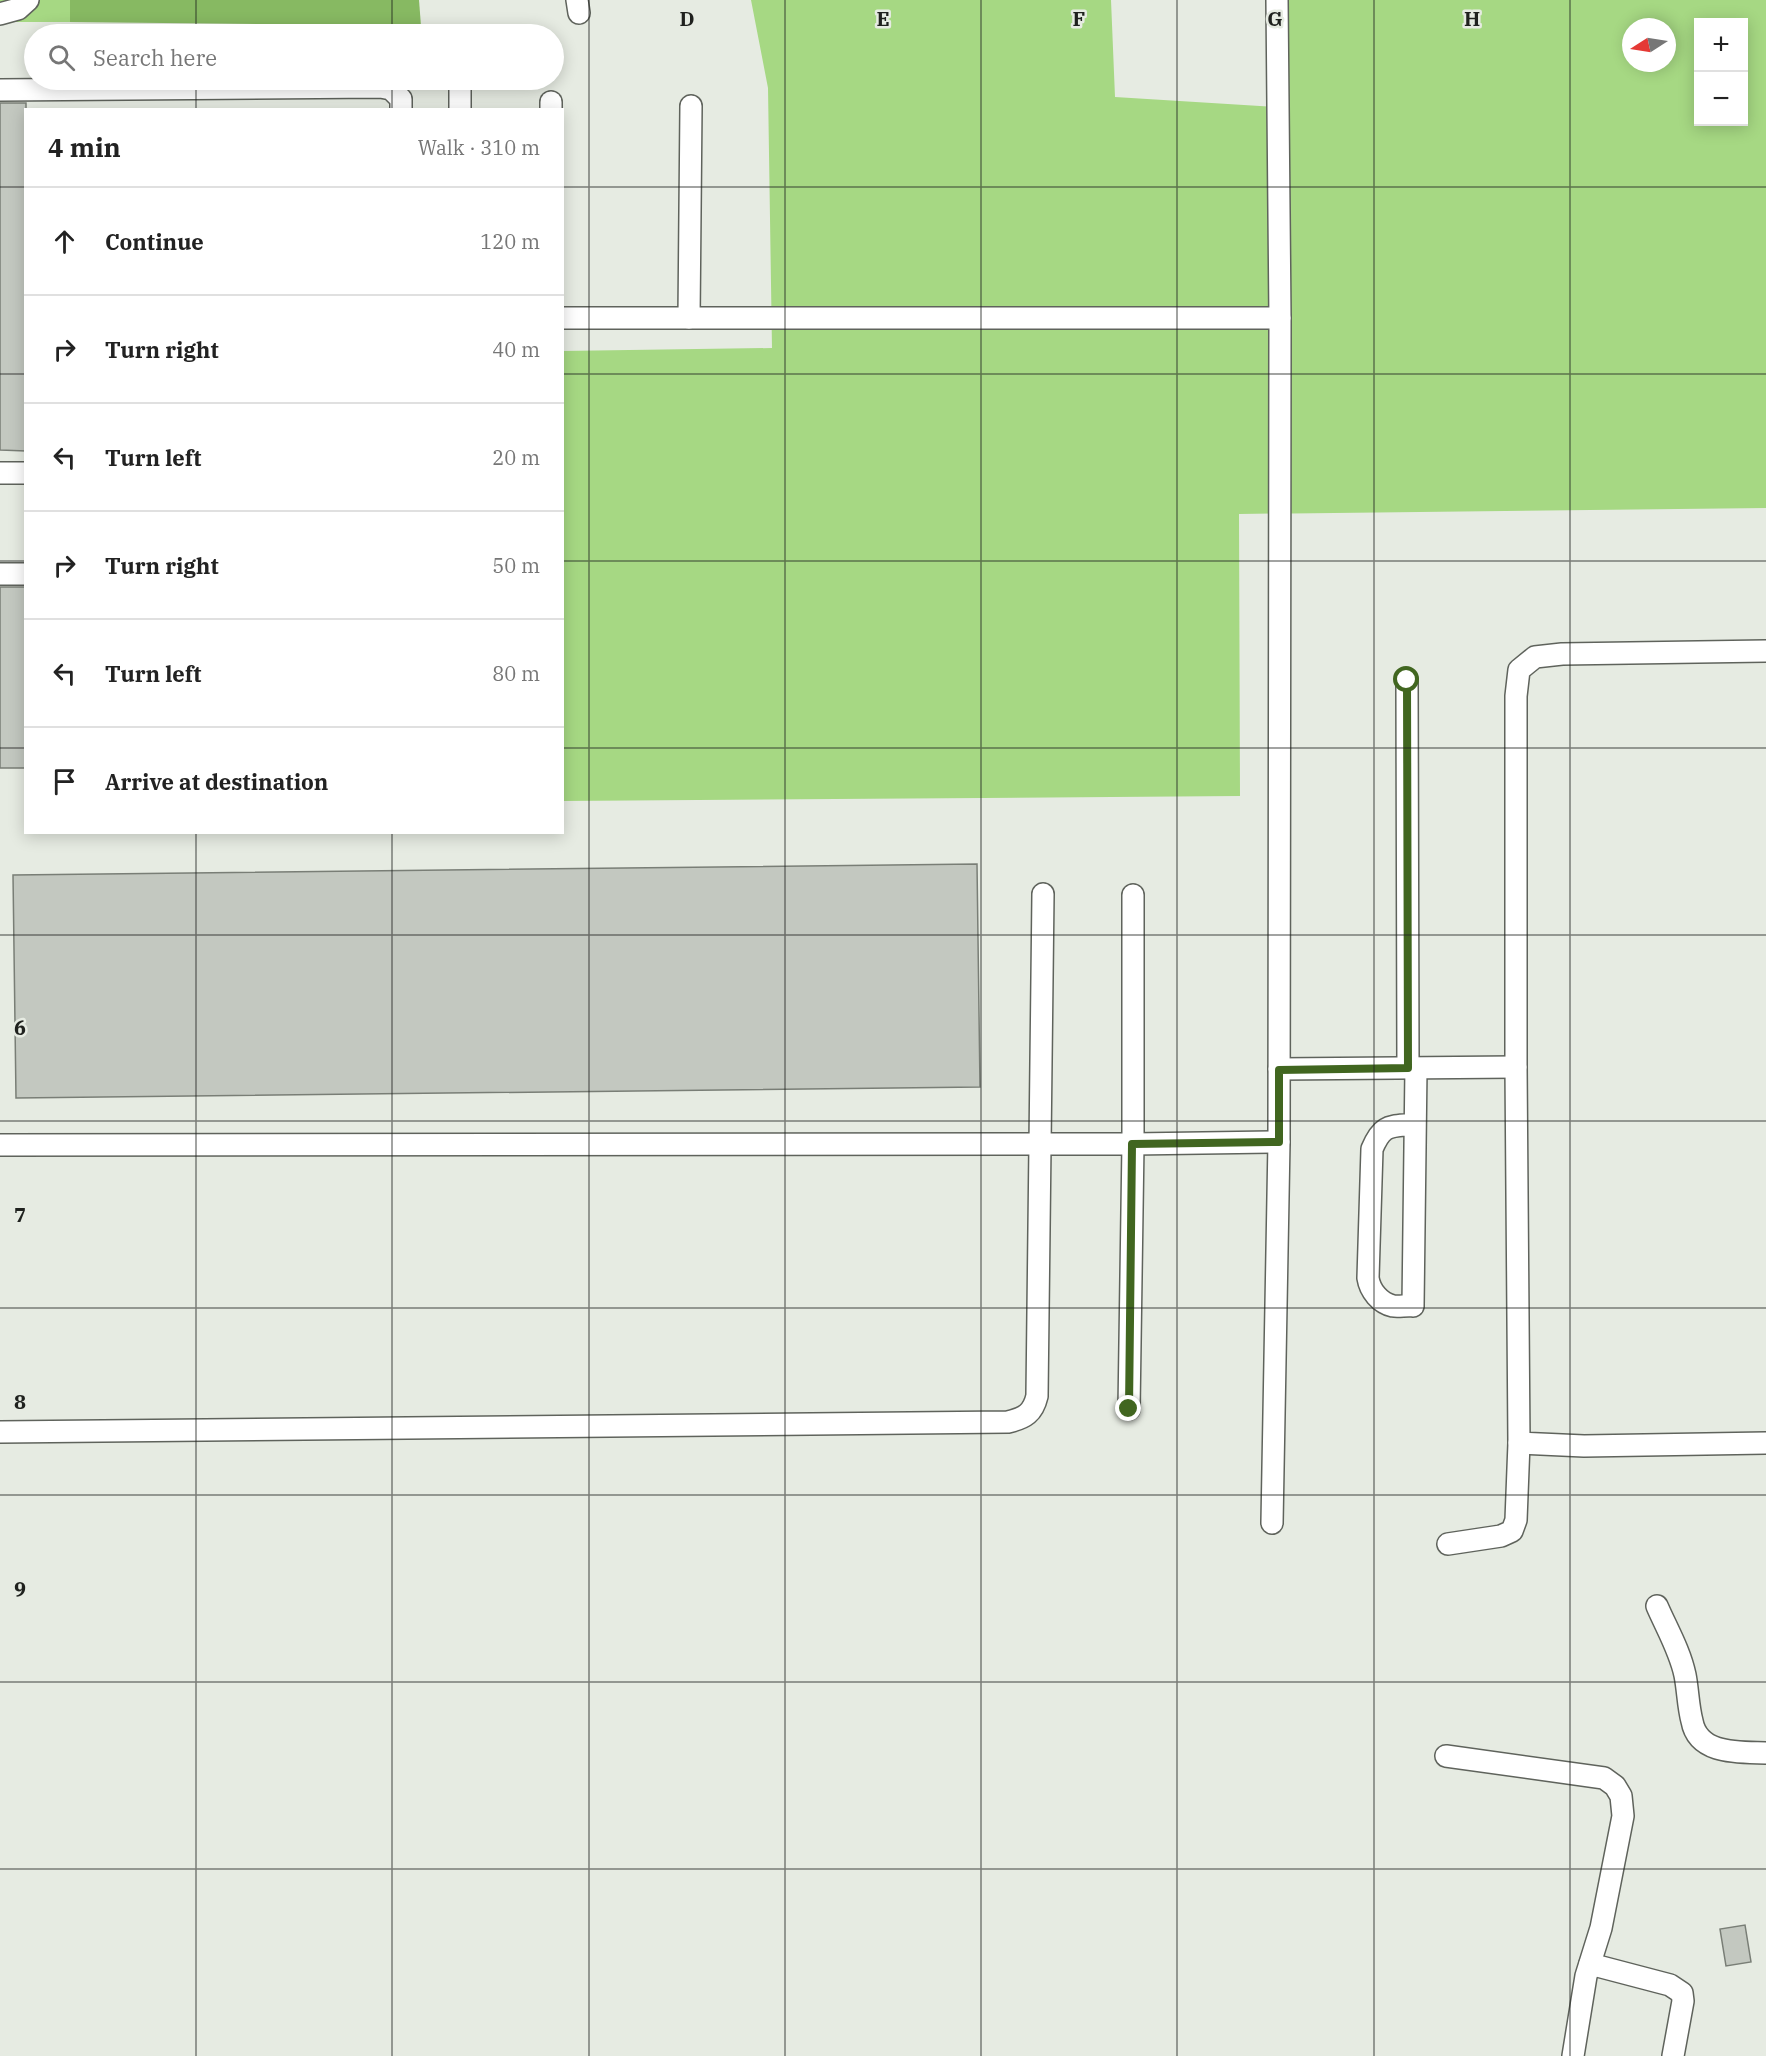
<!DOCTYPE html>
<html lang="en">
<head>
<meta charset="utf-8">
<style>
  body { margin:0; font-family:"IBM Plex Serif",serif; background:#f2f2f2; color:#222 }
  .controls { position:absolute; right:18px; top:18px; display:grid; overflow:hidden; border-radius:0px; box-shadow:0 3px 15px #0003 }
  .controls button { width:54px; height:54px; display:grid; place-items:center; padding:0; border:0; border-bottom:2px solid #e0e0e0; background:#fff; color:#222; font:30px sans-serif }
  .compass { position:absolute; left:1622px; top:18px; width:54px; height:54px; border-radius:50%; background:#fff; box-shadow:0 3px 15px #0003; rotate:258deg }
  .stop { position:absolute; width:18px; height:18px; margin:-14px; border:4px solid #416620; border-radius:50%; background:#fff }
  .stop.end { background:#416620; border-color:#fff; box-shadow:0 2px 6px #0008 }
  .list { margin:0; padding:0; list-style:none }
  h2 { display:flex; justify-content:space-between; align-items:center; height:78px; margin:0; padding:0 24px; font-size:26px }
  h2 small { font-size:20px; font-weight:400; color:#767676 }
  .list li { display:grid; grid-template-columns:39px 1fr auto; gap:18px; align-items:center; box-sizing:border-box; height:108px; padding:0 24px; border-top:2px solid #e0e0e0 }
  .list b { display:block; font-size:22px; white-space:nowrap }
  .list em { font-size:20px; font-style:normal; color:#767676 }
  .icon { flex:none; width:33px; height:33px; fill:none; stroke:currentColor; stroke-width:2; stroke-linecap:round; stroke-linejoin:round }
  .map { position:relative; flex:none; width:1766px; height:2056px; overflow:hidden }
  .search { position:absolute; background:#fff; box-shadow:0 3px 15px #0003; left:24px; top:24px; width:540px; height:66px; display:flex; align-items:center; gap:15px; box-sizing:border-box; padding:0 21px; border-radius:33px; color:#767676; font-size:22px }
  .panel { position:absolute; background:#fff; box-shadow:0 3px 15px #0003; left:24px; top:108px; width:540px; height:726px; border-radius:0px }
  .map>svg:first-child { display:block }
  .green { fill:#a6d883; fill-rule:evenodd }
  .forest { fill:#87b962 }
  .building { fill:#c3c8c0; stroke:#797e76; stroke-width:1.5 }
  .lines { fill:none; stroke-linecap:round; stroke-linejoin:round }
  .minor-casing { stroke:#5f635c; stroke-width:24 }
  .minor { stroke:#fff; stroke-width:21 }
  .route { stroke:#416620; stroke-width:8 }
  .grid { fill:none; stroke:#1f211e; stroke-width:1.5; stroke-opacity:0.55 }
  .grid-label { font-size:20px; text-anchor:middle; font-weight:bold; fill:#1f211e; stroke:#e6ebe2; stroke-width:5; stroke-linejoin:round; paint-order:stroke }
</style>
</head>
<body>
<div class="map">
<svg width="1766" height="2056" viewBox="0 0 1766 2056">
  <rect width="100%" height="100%" fill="#e6ebe2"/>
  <g class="green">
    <rect x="0" y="0" width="70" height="22"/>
    <path d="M751 0H1111L1115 97 1277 107V0H1766V508L1239 514 1240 796 563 801 562 351 772 348 768 88ZM1698 22H1744V122H1698ZM1631 27H1667V63H1631Z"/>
  </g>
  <polygon class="forest" points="70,0 419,0 421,26 70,22"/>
  <g class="building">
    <polygon points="0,103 26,103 26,451 0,450"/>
    <rect x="0" y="587" width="26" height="181"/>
    <polygon points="977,864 980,1087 16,1098 13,875"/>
    <polygon points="1745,1925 1751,1962 1726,1966 1720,1929"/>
  </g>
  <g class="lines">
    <g class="minor-casing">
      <g id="minor">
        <polyline points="577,0 579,13"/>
        <polyline points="0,14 18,9 28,0"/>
        <polyline points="0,90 380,87 391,89 401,99 401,110"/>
        <polyline points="551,102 551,110"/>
        <polyline points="460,110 460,90"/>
        <polyline points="562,318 1280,318"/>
        <polyline points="689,318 691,106"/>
        <polyline points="0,473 26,473"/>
        <polyline points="0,574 26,574"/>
        <polyline points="1766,651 1562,654 1535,657 1519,670 1516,696 1516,1067 1519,1443 1584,1446 1766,1443"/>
        <polyline points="1407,680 1408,1068"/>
        <polyline points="1279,1069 1516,1067"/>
        <path d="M1415 1124C1390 1127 1383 1123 1372 1149L1368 1278C1370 1291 1380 1303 1393 1306 1399 1307 1407 1305 1413 1306L1416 1068"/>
        <polyline points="0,1145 1133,1144 1279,1142"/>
        <polyline points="1129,1409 1133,1144 1133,895"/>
        <path d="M0 1432 1008 1422C1025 1418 1033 1413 1037 1396L1043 894"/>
        <polyline points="1272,1523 1279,1142 1280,318 1277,0"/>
        <polyline points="1448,1544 1501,1536 1512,1531 1516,1520 1519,1443"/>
        <path d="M1657 1606C1667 1629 1680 1651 1685 1675 1688 1690 1688 1706 1692 1721 1698 1755 1739 1752 1766 1753"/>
        <polyline points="1446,1756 1604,1778 1615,1786 1621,1796 1623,1816 1601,1928 1586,1976 1573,2056"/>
        <polyline points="1590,1964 1670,1985 1682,1993 1683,2001 1673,2056"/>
      </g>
    </g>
    <use href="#minor" class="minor"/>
  </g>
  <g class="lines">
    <polyline class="route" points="1129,1409 1132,1144 1279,1142 1279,1070 1408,1068 1407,680"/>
  </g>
  <path class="grid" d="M196 0V34M392 0V34M589 0V2056M785 0V2056M981 0V2056M1177 0V2056M1374 0V2056M1570 0V2056M196 80V110M392 80V110M0 187H26M562 187H1766M0 374H26M562 374H1766M0 561H26M562 561H1766M0 748H26M562 748H1766M196 832V2056M392 832V2056M0 935H1766M0 1121H1766M0 1308H1766M0 1495H1766M0 1682H1766M0 1869H1766"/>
  <g class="grid-label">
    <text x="687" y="26">D</text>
    <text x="883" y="26">E</text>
    <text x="1079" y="26">F</text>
    <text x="1275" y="26">G</text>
    <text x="1472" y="26">H</text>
    <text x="20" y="1035">6</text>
    <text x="20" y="1222">7</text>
    <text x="20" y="1409">8</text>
    <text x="20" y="1596">9</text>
  </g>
</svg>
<div class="controls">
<button>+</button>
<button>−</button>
</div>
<svg class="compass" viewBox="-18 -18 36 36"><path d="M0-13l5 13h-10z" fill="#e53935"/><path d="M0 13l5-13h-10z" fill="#767676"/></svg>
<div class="stop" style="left:1407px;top:680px"></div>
<div class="stop end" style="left:1129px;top:1409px"></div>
<div class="search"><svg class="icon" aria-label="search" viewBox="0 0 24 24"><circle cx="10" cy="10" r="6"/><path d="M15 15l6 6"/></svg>Search here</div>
<section class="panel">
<h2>4 min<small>Walk · 310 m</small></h2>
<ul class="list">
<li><svg class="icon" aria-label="ahead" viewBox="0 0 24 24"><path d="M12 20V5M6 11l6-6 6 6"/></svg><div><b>Continue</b></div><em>120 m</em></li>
<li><svg class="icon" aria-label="right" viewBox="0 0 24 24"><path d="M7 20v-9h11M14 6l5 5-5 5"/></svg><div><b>Turn right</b></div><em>40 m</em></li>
<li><svg class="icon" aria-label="left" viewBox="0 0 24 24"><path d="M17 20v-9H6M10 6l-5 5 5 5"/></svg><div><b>Turn left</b></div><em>20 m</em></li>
<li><svg class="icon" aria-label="right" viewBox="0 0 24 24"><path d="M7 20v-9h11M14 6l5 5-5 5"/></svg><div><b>Turn right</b></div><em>50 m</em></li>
<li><svg class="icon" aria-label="left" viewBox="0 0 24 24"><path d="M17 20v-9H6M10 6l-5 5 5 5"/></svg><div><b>Turn left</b></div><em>80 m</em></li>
<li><svg class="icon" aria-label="arrive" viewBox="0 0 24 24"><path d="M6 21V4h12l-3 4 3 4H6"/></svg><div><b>Arrive at destination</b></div></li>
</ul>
</section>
</div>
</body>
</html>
